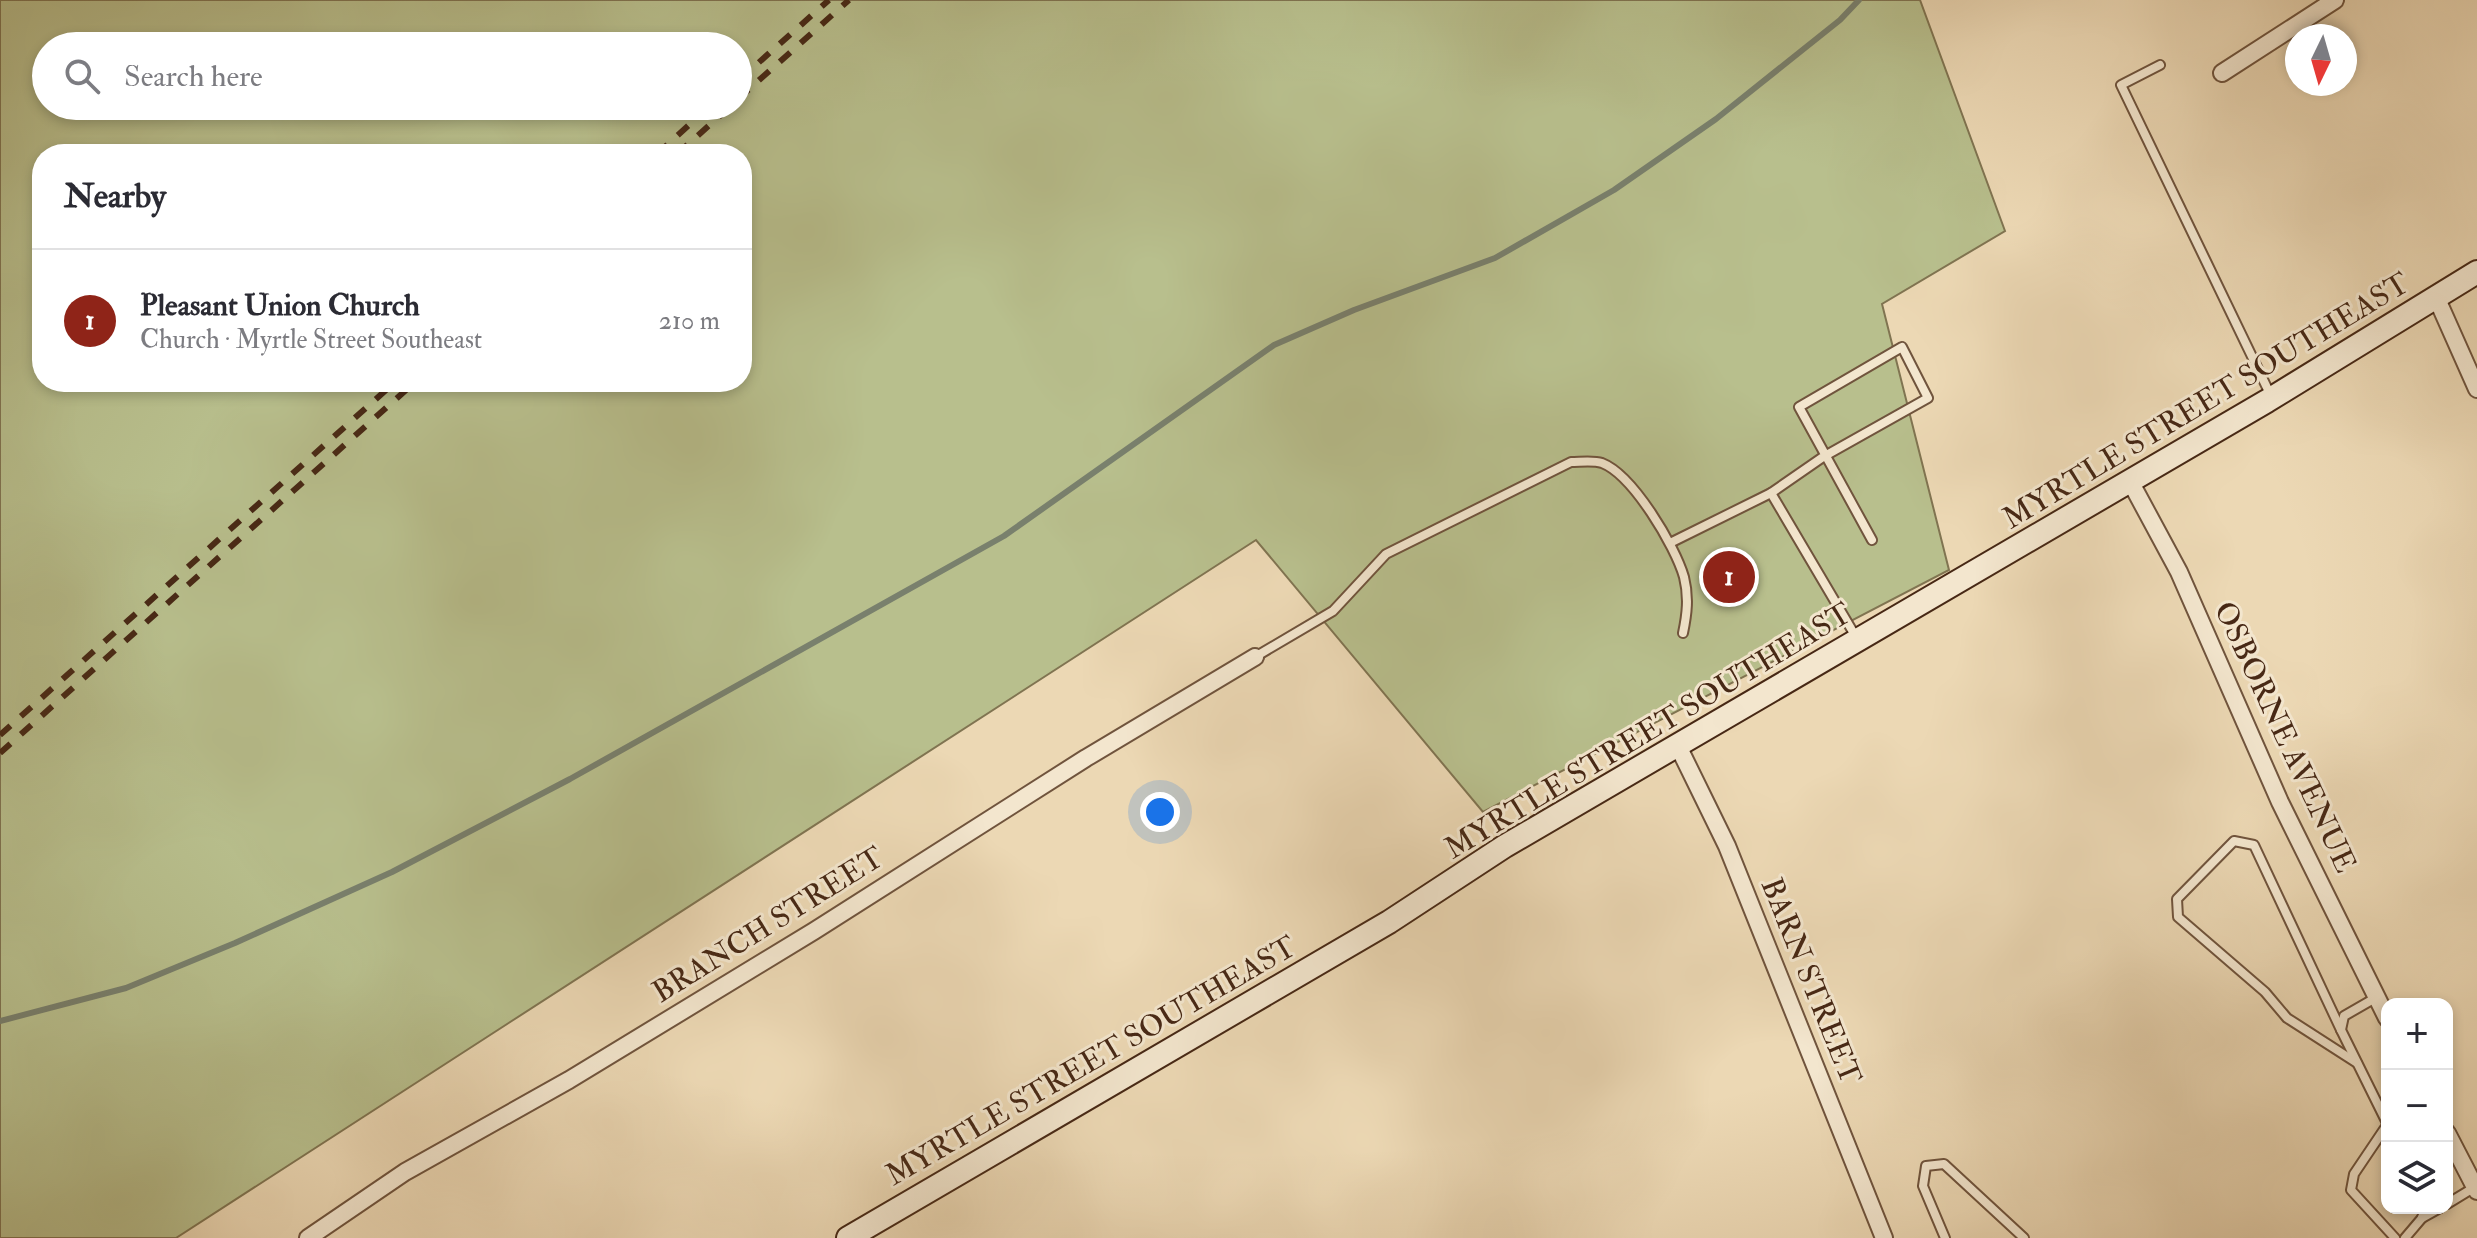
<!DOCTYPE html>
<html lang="en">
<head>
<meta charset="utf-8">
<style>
  body { margin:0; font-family:"IM FELL Double Pica",serif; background:#f7f7f7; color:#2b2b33 }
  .controls { position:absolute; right:24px; bottom:24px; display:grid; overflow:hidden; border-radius:16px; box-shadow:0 4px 12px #0003 }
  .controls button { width:72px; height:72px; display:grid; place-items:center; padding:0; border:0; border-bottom:2px solid #e1e1e2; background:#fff; color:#2b2b33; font:40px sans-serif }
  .compass { position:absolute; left:2285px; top:24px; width:72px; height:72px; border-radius:50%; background:#fff; box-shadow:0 4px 12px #0003; rotate:185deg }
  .you { position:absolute; left:1160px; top:812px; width:28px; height:28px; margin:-20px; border:6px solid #fff; border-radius:50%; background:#1a73e8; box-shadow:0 0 0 12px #1a73e833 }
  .badge { display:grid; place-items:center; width:52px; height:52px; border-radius:50%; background:#8f2418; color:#fff; font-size:26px; font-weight:700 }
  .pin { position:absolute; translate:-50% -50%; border:4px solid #fff; box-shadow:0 2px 8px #0006 }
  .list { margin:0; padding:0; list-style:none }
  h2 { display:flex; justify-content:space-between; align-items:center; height:104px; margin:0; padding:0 32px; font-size:34px }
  h2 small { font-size:26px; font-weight:400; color:#7c7c81 }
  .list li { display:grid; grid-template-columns:52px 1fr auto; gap:24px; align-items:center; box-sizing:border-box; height:144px; padding:0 32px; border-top:2px solid #e1e1e2 }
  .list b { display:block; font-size:30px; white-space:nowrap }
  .list p { margin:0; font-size:26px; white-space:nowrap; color:#7c7c81 }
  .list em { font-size:26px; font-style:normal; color:#7c7c81 }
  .icon { flex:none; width:44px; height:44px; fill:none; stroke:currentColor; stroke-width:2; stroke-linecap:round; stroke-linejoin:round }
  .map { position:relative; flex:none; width:2477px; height:1238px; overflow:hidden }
  .search { position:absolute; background:#fff; box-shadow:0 4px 12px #0003; left:32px; top:32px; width:720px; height:88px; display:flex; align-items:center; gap:20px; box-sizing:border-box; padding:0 28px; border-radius:44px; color:#7c7c81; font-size:30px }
  .panel { position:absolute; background:#fff; box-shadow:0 4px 12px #0003; left:32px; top:144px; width:720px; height:248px; border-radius:32px }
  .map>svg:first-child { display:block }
  .green { fill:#b8bf8d; stroke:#807451; stroke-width:2; fill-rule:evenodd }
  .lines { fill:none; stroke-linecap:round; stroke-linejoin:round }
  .stream { stroke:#79806d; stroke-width:6 }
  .lane-casing { stroke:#70543d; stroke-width:12 }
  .street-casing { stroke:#70543d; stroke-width:20 }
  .secondary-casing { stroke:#472815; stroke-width:26 }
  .lane { stroke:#f3e6ce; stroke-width:8 }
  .street { stroke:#f3e6ce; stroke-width:16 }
  .secondary { stroke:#f3e6ce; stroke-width:22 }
  .rail { stroke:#472815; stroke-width:6; stroke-dasharray:14 14; stroke-linecap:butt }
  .labels { text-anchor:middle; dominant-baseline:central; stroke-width:6; stroke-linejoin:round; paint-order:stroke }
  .street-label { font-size:30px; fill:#472815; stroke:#f3e6ce }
</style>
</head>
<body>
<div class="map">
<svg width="2477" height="1238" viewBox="0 0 2477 1238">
  <rect width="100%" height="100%" fill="#ecd8b4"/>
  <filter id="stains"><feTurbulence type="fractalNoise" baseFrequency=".0025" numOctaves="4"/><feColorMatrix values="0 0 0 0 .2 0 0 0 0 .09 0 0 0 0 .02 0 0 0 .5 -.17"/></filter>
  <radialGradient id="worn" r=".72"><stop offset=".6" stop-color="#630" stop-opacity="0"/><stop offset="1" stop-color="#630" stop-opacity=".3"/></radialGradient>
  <path class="green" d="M0 0H1920L2005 231 1882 304 1949 570 1483 812 1256 540 176 1238H0ZM46 46H738V106H46ZM42 154H742V382H42Z"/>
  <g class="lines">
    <polyline class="stream" points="0,1021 126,988 235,943 392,872 570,779 1004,536 1274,345 1354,310 1495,258 1614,190 1716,119 1840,20 1859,0"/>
    <g class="lane-casing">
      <g id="lane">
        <polyline points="2160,65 2121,85 2272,398"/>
        <polyline points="1771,493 1856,637"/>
        <polyline points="1670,543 1771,493 1823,457 1928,398 1902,347 1799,407 1872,540"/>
        <path d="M1255 657 1333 611 1386 554 1571 462C1580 462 1593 460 1602 463 1633 475 1675 546 1684 577 1689 597 1687 614 1683 633"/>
        <polyline points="2377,997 2344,1016 2341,1030 2387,1123"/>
        <polyline points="2341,1030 2254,845 2234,841 2177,899 2178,917 2265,992 2287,1018 2357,1063"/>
        <polyline points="2387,1125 2354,1174 2351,1190 2395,1238"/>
        <polyline points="2447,1204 2475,1187"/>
        <polyline points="2422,1218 2440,1208"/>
        <polyline points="1945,1238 1923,1186 1926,1166 1944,1164 2024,1238"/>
        <polyline points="2405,1238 2422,1218 2425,1208"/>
      </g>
    </g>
    <g class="street-casing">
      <g id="street">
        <polyline points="2222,73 2335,0"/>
        <polyline points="2437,299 2477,389"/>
        <polyline points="2130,481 2179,572 2280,802 2387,1018"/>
        <polyline points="1679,748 1727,846 1884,1238"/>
        <polyline points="2447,1133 2477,1191"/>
        <polyline points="308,1238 405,1172 569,1080 814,931 1086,758 1255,657"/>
      </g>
    </g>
    <g class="secondary-casing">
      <polyline id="secondary" points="848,1238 1389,922 1505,846 2267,401 2477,272"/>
    </g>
    <use href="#lane" class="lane"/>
    <use href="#street" class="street"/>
    <use href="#secondary" class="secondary"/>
    <g class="rail">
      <polyline points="738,81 829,0"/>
      <polyline points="738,99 849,0"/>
      <polyline points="657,154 710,106"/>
      <polyline points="677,154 731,106"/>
      <polyline points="0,735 395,382"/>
      <polyline points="0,753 415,382"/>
    </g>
  </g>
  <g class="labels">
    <g class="street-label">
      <text transform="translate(2206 401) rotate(-31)">MYRTLE STREET SOUTHEAST</text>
      <text transform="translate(1648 731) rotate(-31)">MYRTLE STREET SOUTHEAST</text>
      <text transform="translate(2285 737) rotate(65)">OSBORNE AVENUE</text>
      <text transform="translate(768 925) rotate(-32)">BRANCH STREET</text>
      <text transform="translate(1811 981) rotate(68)">BARN STREET</text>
      <text transform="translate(1091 1061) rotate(-30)">MYRTLE STREET SOUTHEAST</text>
    </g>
  </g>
  <rect width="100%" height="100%" filter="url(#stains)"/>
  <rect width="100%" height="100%" fill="url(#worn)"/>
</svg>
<div class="controls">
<button>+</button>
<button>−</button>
<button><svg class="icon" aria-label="layers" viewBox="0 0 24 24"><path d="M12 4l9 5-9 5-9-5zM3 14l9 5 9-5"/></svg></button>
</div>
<svg class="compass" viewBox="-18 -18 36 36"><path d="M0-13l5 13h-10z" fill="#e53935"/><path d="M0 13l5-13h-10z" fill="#7c7c81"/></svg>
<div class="you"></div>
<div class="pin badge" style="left:1729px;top:577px">1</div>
<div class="search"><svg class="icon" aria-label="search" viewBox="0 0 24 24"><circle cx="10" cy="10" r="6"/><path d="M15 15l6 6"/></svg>Search here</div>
<section class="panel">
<h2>Nearby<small></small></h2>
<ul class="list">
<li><span class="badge">1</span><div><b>Pleasant Union Church</b><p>Church · Myrtle Street Southeast</p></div><em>210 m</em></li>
</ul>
</section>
</div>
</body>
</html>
